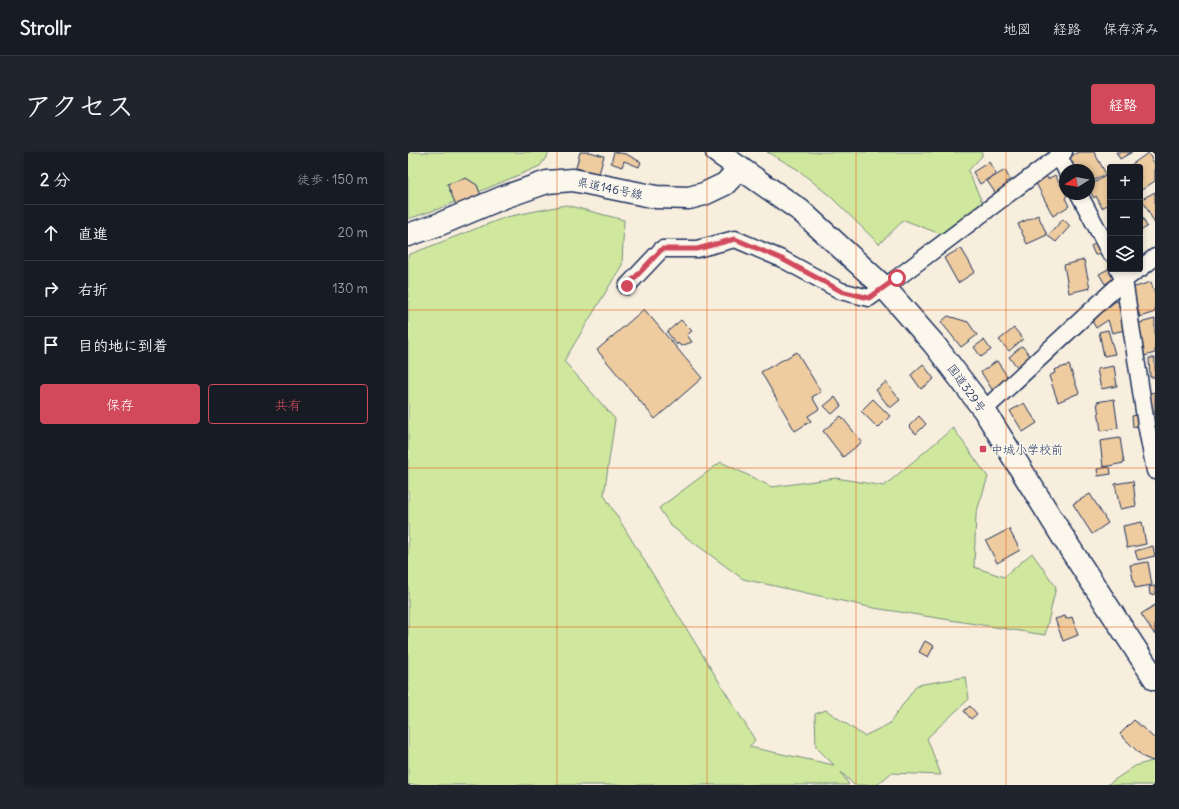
<!DOCTYPE html>
<html lang="ja">
<head>
<meta charset="utf-8">
<style>
  body { margin:0; font-family:Delius,"Klee One",sans-serif; background:#20242c; color:#f1f3f6 }
  .controls { position:absolute; right:12px; top:12px; display:grid; overflow:hidden; border-radius:4px; box-shadow:0 2px 6px #0003 }
  .controls button { width:36px; height:36px; display:grid; place-items:center; padding:0; border:0; border-bottom:1px solid #363941; background:#171b24; color:#f1f3f6; font:20px sans-serif }
  .compass { position:absolute; left:651px; top:12px; width:36px; height:36px; border-radius:50%; background:#171b24; box-shadow:0 2px 6px #0003; rotate:259deg }
  .stop { position:absolute; width:12px; height:12px; margin:-9px; border:3px solid #d1495b; border-radius:50%; background:#fff }
  .stop.end { background:#d1495b; border-color:#fff; box-shadow:0 1px 4px #0008 }
  .list { margin:0; padding:0; list-style:none }
  h2 { display:flex; justify-content:space-between; align-items:center; height:52px; margin:0; padding:0 16px; font-size:17px }
  h2 small { font-size:13px; font-weight:400; color:#9ea1a6 }
  .list li { display:grid; grid-template-columns:26px 1fr auto; gap:12px; align-items:center; box-sizing:border-box; height:56px; padding:0 16px; border-top:1px solid #363941 }
  .list b { display:block; font-size:15px; white-space:nowrap }
  .list em { font-size:13px; font-style:normal; color:#9ea1a6 }
  .actions { display:flex; gap:8px; padding:12px 16px }
  .actions a { flex:1; padding:9px 0; border:1px solid #d1495b; border-radius:4px; text-align:center; font-size:14px; color:#d1495b }
  .actions .main { background:#d1495b; color:#fff }
  .icon { flex:none; width:22px; height:22px; fill:none; stroke:currentColor; stroke-width:2; stroke-linecap:round; stroke-linejoin:round }
  .map { position:relative; flex:none; width:747px; height:633px; overflow:hidden; border-radius:4px }
  header { display:flex; align-items:center; gap:24px; box-sizing:border-box; height:56px; padding:0 20px; background:#171b24; border-bottom:1px solid #363941 }
  header strong { font-size:19px }
  nav { display:flex; gap:22px; margin-inline-start:auto; font-size:14px }
  .intro { display:flex; align-items:center; justify-content:space-between; box-sizing:border-box; height:96px; padding:0 24px }
  h1 { margin:0; font-size:28px }
  .button { padding:10px 18px; border-radius:4px; background:#d1495b; color:#fff; font-size:14px; font-weight:700 }
  main { display:flex; gap:24px; padding:0 24px }
  aside { flex:1; background:#171b24; border-radius:4px; box-shadow:0 2px 6px #0003 }
  .map>svg:first-child { display:block }
  .green { fill:#cfe89d; stroke:#758c7e }
  .building { fill:#eecc9f; stroke:#1b2f5e }
  .lines { fill:none; stroke-linecap:round; stroke-linejoin:round }
  .street-casing { stroke:#1b2f5e; stroke-width:19 }
  .secondary-casing { stroke:#1b2f5e; stroke-width:25 }
  .highway-casing { stroke:#1b2f5e; stroke-width:25 }
  .street { stroke:#fbf7ec; stroke-width:16 }
  .secondary { stroke:#fbf7ec; stroke-width:22 }
  .highway { stroke:#fbf7ec; stroke-width:22 }
  .route { stroke:#d1495b; stroke-width:5 }
  .grid { fill:none; stroke:#e8590c; stroke-width:1; stroke-opacity:0.55 }
  .poi-dot { fill:#d1495b; stroke:#fbf7ec; stroke-width:1.5 }
  .labels { text-anchor:middle; dominant-baseline:central; stroke-width:3; stroke-linejoin:round; paint-order:stroke }
  .street-label { font-size:12px; fill:#1b2f5e; stroke:#fbf7ec }
  .poi-label { font-size:12px; fill:#1b2f5e; stroke:#fbf7ec; text-anchor:start }
</style>
</head>
<body>
<header>
<strong>Strollr</strong>
<nav><a>地図</a><a>経路</a><a>保存済み</a></nav>
</header>
<div class="intro"><h1>アクセス</h1><a class="button">経路</a></div>
<main>
<aside>
<h2>2 分<small>徒歩 · 150 m</small></h2>
<ul class="list">
<li><svg class="icon" aria-label="ahead" viewBox="0 0 24 24"><path d="M12 20V5M6 11l6-6 6 6"/></svg><div><b>直進</b></div><em>20 m</em></li>
<li><svg class="icon" aria-label="right" viewBox="0 0 24 24"><path d="M7 20v-9h11M14 6l5 5-5 5"/></svg><div><b>右折</b></div><em>130 m</em></li>
<li><svg class="icon" aria-label="arrive" viewBox="0 0 24 24"><path d="M6 21V4h12l-3 4 3 4H6"/></svg><div><b>目的地に到着</b></div></li>
</ul>
<div class="actions"><a class="main">保存</a><a>共有</a></div>
</aside>
<div class="map">
<svg width="747" height="633" viewBox="0 0 747 633">
  <rect width="100%" height="100%" fill="#f8eedd"/>
  <filter id="ink" filterUnits="userSpaceOnUse"><feTurbulence type="fractalNoise" baseFrequency=".025" numOctaves="2"/><feDisplacementMap in="SourceGraphic" scale="8" xChannelSelector="R" yChannelSelector="G"/><feConvolveMatrix kernelMatrix="1 2 1 2 8 2 1 2 1" color-interpolation-filters="sRGB"/></filter>
  <g filter="url(#ink)">
    <g class="green">
      <polygon points="0,0 142,0 132,14 30,57 0,67"/>
      <polygon points="359,0 574,0 574,4 560,19 575,52 535,83 496,68 471,92 423,45 389,17"/>
      <polygon points="158,53 216,68 214,113 156,209 207,267 196,343 347,588 341,595 426,613 408,595 407,562 418,558 456,584 481,572 509,533 558,525 561,547 519,586 533,623 483,621 469,633 446,633 433,620 441,633 0,633 0,103 98,65"/>
      <polygon points="545,276 580,325 568,362 566,415 596,425 624,401 648,435 637,483 466,456 335,427 263,374 251,356 313,310 364,335 428,326 476,334"/>
      <polygon points="747,608 747,633 699,633 727,614"/>
    </g>
    <g class="building">
      <polygon points="172,0 182,0 196,4 191,22 168,16"/>
      <polygon points="206,0 218,2 233,10 231,15 216,9 214,15 203,11"/>
      <polygon points="670,0 686,0 698,22 681,31 681,18 663,18 657,8"/>
      <polygon points="708,0 724,0 712,7"/>
      <polygon points="740,1 747,12 747,29 732,39 732,15 720,15"/>
      <polygon points="581,10 588,22 572,32 565,20"/>
      <polygon points="597,18 602,28 598,30 601,36 589,43 579,29"/>
      <polygon points="702,21 702,58 699,53 694,56 688,44 686,46 681,37 681,34"/>
      <polygon points="647,23 659,44 657,46 661,54 645,64 628,31 638,24 640,27"/>
      <polygon points="58,26 69,33 73,44 48,53 39,32"/>
      <polygon points="747,40 747,72 734,47"/>
      <polygon points="732,60 739,75 732,79"/>
      <polygon points="630,63 639,83 619,92 610,72"/>
      <polygon points="655,67 662,74 648,90 640,84"/>
      <polygon points="689,91 693,100 687,103 683,94"/>
      <polygon points="553,96 567,120 550,131 536,106"/>
      <polygon points="676,108 682,136 661,141 656,113"/>
      <polygon points="702,116 702,117 706,117 710,126 697,132 691,122"/>
      <polygon points="743,130 747,143 747,160 732,165 724,136"/>
      <polygon points="708,149 714,152 721,177 704,181 700,168 688,176 683,167"/>
      <polygon points="236,157 294,226 247,267 189,198"/>
      <polygon points="540,164 560,170 569,183 553,195 533,170"/>
      <polygon points="747,167 747,201 736,204 728,172"/>
      <polygon points="273,168 284,179 279,183 284,190 273,194 270,191 269,193 259,180"/>
      <polygon points="606,176 615,187 601,199 591,188"/>
      <polygon points="700,178 707,202 696,204 691,180"/>
      <polygon points="576,188 583,198 573,205 566,195"/>
      <polygon points="614,194 624,206 611,217 601,205"/>
      <polygon points="389,200 413,240 404,245 411,257 400,264 403,269 387,279 353,220"/>
      <polygon points="741,206 747,206 747,225 742,225"/>
      <polygon points="589,209 601,227 585,239 573,220"/>
      <polygon points="515,212 526,227 513,237 503,223"/>
      <polygon points="661,213 671,241 650,250 641,224 647,221 646,218"/>
      <polygon points="706,214 709,234 693,237 689,217"/>
      <polygon points="478,230 492,248 482,256 468,238"/>
      <polygon points="747,240 747,263 745,263 742,241"/>
      <polygon points="427,245 433,254 424,262 416,254"/>
      <polygon points="465,247 482,264 470,276 453,259"/>
      <polygon points="706,247 710,276 693,279 689,250"/>
      <polygon points="616,251 629,271 615,280 602,259"/>
      <polygon points="734,262 735,273 725,275 724,264"/>
      <polygon points="433,264 454,290 435,305 415,279"/>
      <polygon points="511,264 518,272 508,282 501,274"/>
      <polygon points="712,286 716,311 695,315 692,289"/>
      <polygon points="702,315 703,322 690,324 689,317"/>
      <polygon points="725,329 728,354 712,357 707,332"/>
      <polygon points="682,342 700,371 684,382 665,352"/>
      <polygon points="734,370 738,392 719,396 715,374"/>
      <polygon points="601,377 612,398 589,411 578,389"/>
      <polygon points="745,394 747,404 730,408 727,399"/>
      <polygon points="740,410 744,433 727,436 722,413"/>
      <polygon points="747,434 747,442 742,443 741,435"/>
      <polygon points="747,453 747,483 733,462"/>
      <polygon points="657,464 658,467 664,465 670,483 655,489 647,467"/>
      <polygon points="517,489 526,494 520,505 511,500"/>
      <polygon points="562,554 569,562 563,567 556,559"/>
      <polygon points="726,568 747,587 747,605 745,609 735,605 712,582"/>
    </g>
    <g class="lines">
      <g class="street-casing">
        <g id="street">
          <polyline points="651,4 658,18"/>
          <polyline points="671,42 702,101"/>
          <polyline points="710,117 716,128 738,272 747,319"/>
          <polyline points="732,117 747,105"/>
          <polyline points="219,134 254,97 289,97 327,87 374,107 433,139 461,146 489,126 656,0"/>
          <polyline points="576,258 716,128 731,117"/>
        </g>
      </g>
      <g class="secondary-casing">
        <polyline id="secondary" points="0,83 32,72 96,45 139,30 165,28 248,45 281,46 296,42 317,32 332,16"/>
      </g>
      <g class="highway-casing">
        <polyline id="highway" points="309,0 393,59 476,135 526,192 576,258 663,398 747,527"/>
      </g>
      <use href="#street" class="street"/>
      <use href="#secondary" class="secondary"/>
      <use href="#highway" class="highway"/>
    </g>
  </g>
  <g class="lines" filter="url(#ink)">
    <polyline class="route" points="219,134 254,97 289,97 327,87 374,107 433,139 461,146 489,126"/>
  </g>
  <path class="grid" d="M149 0V633M299 0V633M448 0V633M598 0V633M0 158H747M0 316H747M0 475H747"/>
  <rect class="poi-dot" x="571" y="293" width="8" height="8" rx="2"/>
  <g class="labels">
    <g class="street-label">
      <text transform="translate(202 36) rotate(12)">県道146号線</text>
      <text transform="translate(559 236) rotate(54)">国道329号</text>
    </g>
    <g class="poi-label">
      <text x="583" y="297">中城小学校前</text>
    </g>
  </g>
</svg>
<div class="controls">
<button>+</button>
<button>−</button>
<button><svg class="icon" aria-label="layers" viewBox="0 0 24 24"><path d="M12 4l9 5-9 5-9-5zM3 14l9 5 9-5"/></svg></button>
</div>
<svg class="compass" viewBox="-18 -18 36 36"><path d="M0-13l5 13h-10z" fill="#e53935"/><path d="M0 13l5-13h-10z" fill="#9ea1a6"/></svg>
<div class="stop" style="left:489px;top:126px"></div>
<div class="stop end" style="left:219px;top:134px"></div>
</div>
</main>
</body>
</html>
